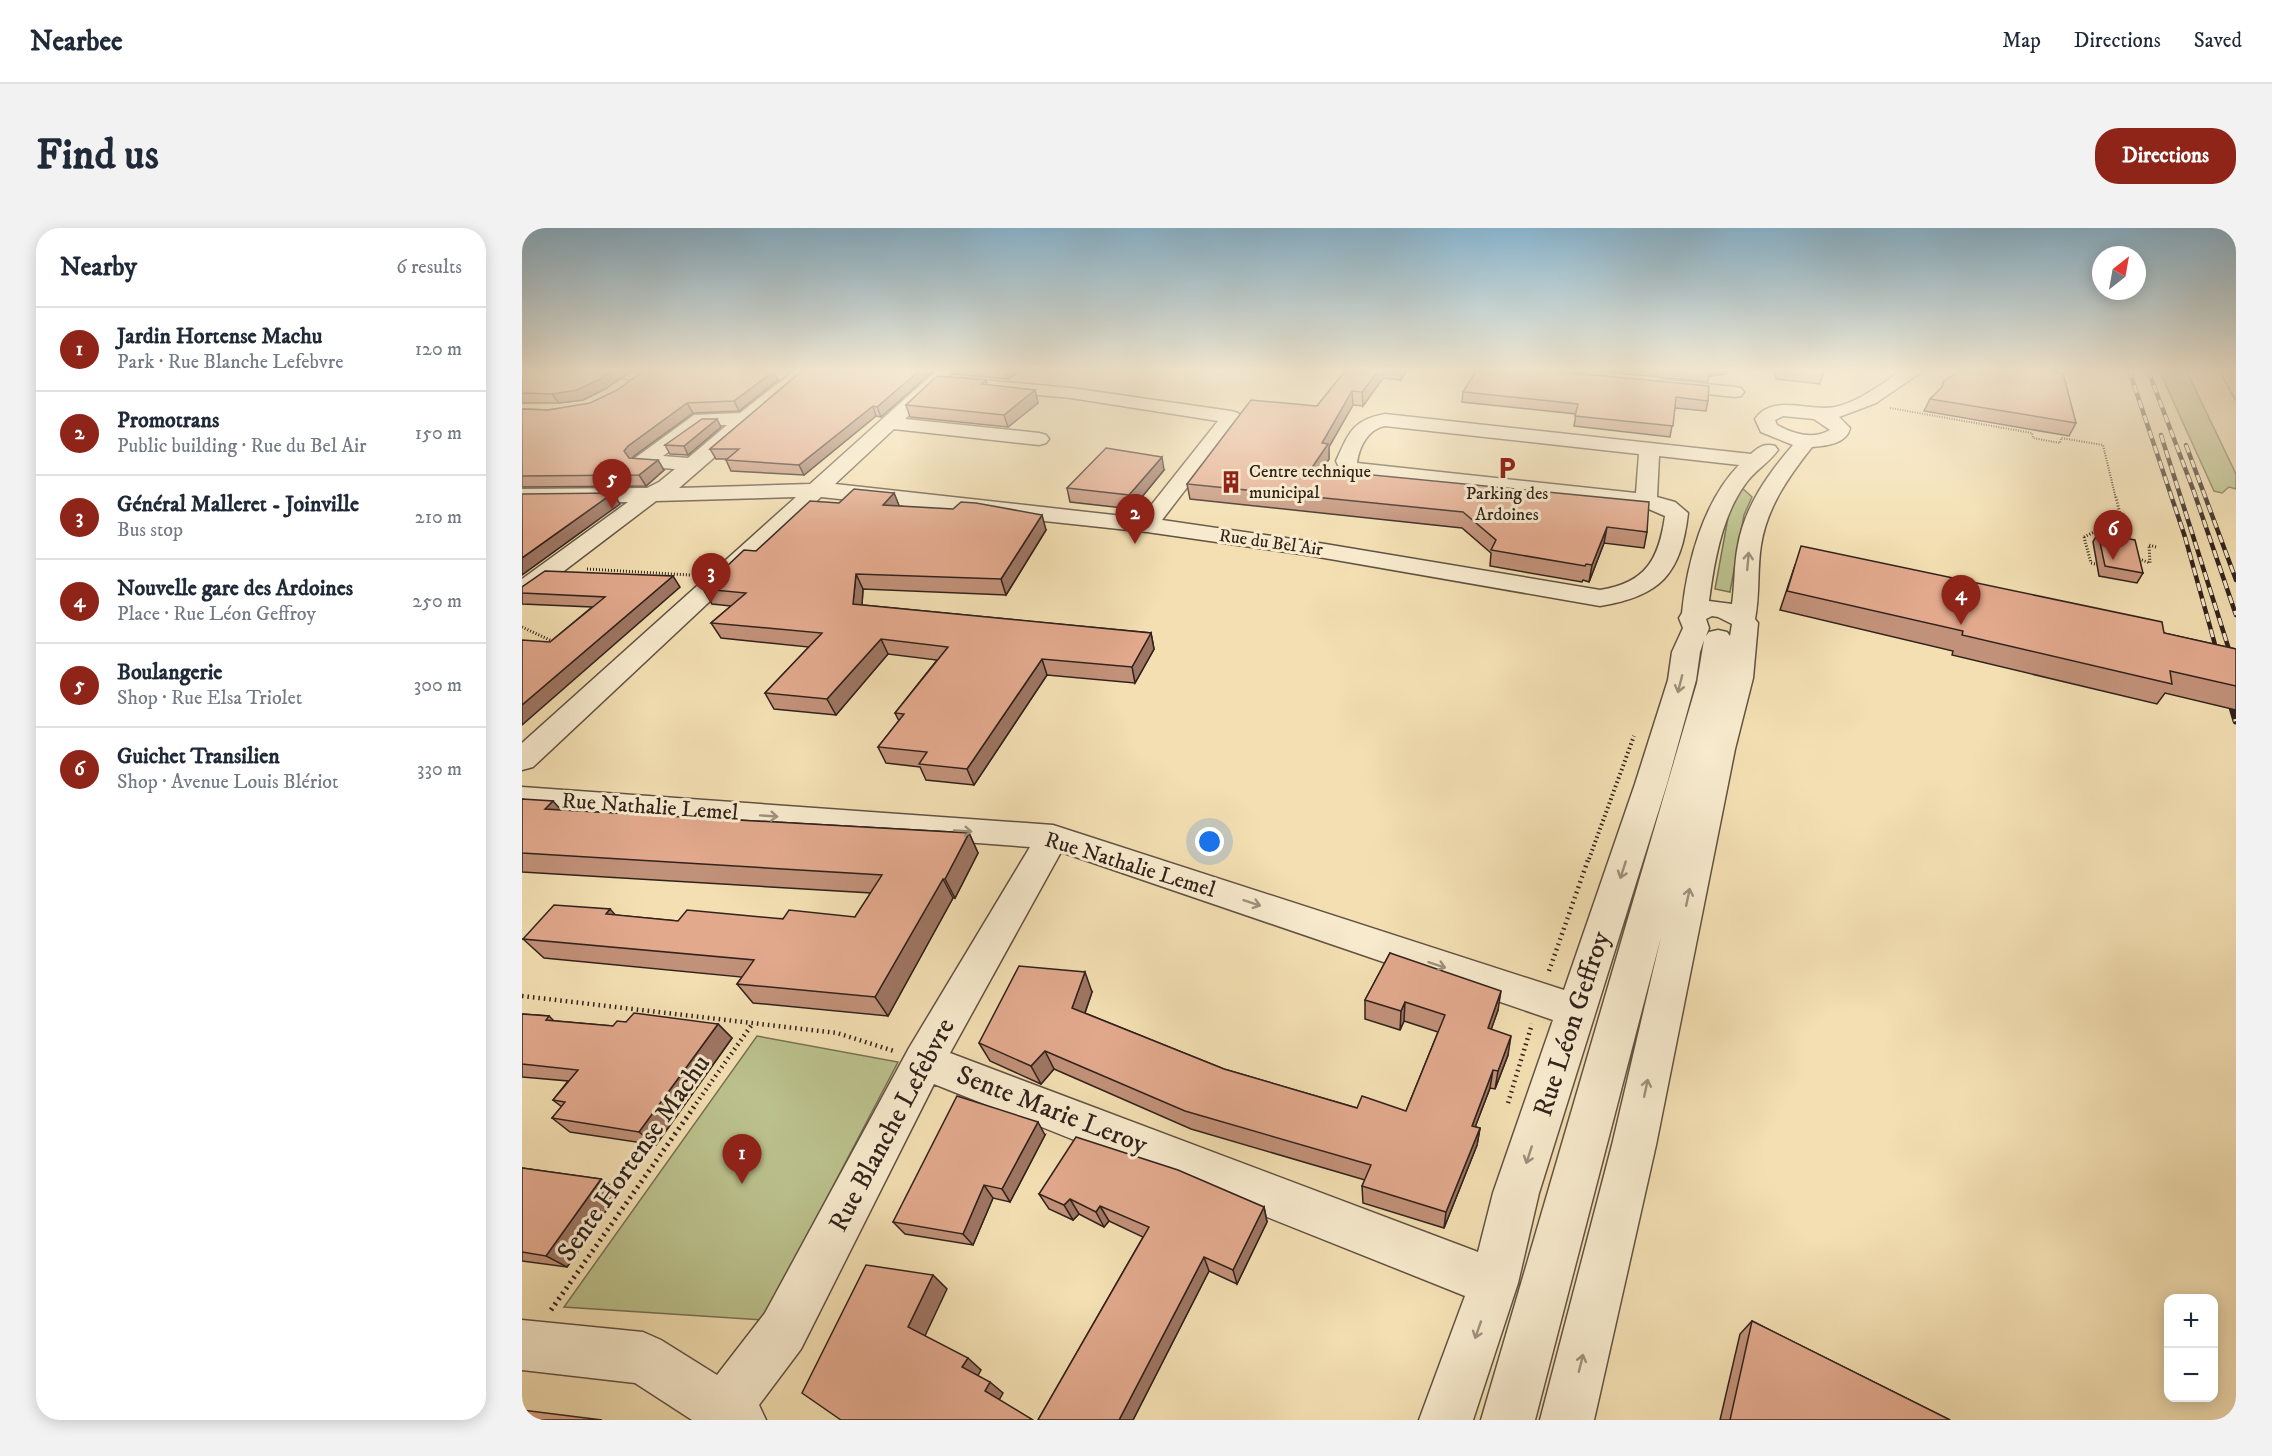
<!DOCTYPE html>
<html lang="en">
<head>
<meta charset="utf-8">
<style>
  body { margin:0; font-family:"IM FELL DW Pica",serif; background:#f2f2f3; color:#1f2937 }
  .controls { position:absolute; right:18px; bottom:18px; display:grid; overflow:hidden; border-radius:12px; box-shadow:0 3px 15px #0003 }
  .controls button { width:54px; height:54px; display:grid; place-items:center; padding:0; border:0; border-bottom:2px solid #e0e1e3; background:#fff; color:#1f2937; font:30px sans-serif }
  .compass { position:absolute; left:1570px; top:18px; width:54px; height:54px; border-radius:50%; background:#fff; box-shadow:0 3px 15px #0003; rotate:31deg }
  .you { position:absolute; left:688px; top:614px; width:21px; height:21px; margin:-15px; border:4px solid #fff; border-radius:50%; background:#1a73e8; box-shadow:0 0 0 9px #1a73e833 }
  .badge { display:grid; place-items:center; width:39px; height:39px; border-radius:50%; background:#8f2418; color:#fff; font-size:20px; font-weight:700 }
  .pin { position:absolute; translate:-50% -50px; filter:drop-shadow(0 2px 3px #0008) }
  .pin::after { content:''; position:absolute; top:32px; width:21px; height:18px; background:inherit; clip-path:polygon(0 0,100% 0,50% 100%) }
  .list { margin:0; padding:0; list-style:none }
  h2 { display:flex; justify-content:space-between; align-items:center; height:78px; margin:0; padding:0 24px; font-size:26px }
  h2 small { font-size:20px; font-weight:400; color:#747a83 }
  .list li { display:grid; grid-template-columns:39px 1fr auto; gap:18px; align-items:center; box-sizing:border-box; height:84px; padding:0 24px; border-top:2px solid #e0e1e3 }
  .list b { display:block; font-size:22px; white-space:nowrap }
  .list p { margin:0; font-size:20px; white-space:nowrap; color:#747a83 }
  .list em { font-size:20px; font-style:normal; color:#747a83 }
  .map { position:relative; flex:none; width:1714px; height:1192px; overflow:hidden; border-radius:24px }
  header { display:flex; align-items:center; gap:36px; box-sizing:border-box; height:84px; padding:0 30px; background:#fff; border-bottom:2px solid #e0e1e3 }
  header strong { font-size:28px }
  nav { display:flex; gap:33px; margin-inline-start:auto; font-size:21px }
  .intro { display:flex; align-items:center; justify-content:space-between; box-sizing:border-box; height:144px; padding:0 36px }
  h1 { margin:0; font-size:42px }
  .button { padding:15px 27px; border-radius:24px; background:#8f2418; color:#fff; font-size:21px; font-weight:700 }
  main { display:flex; gap:36px; padding:0 36px }
  aside { flex:1; background:#fff; border-radius:24px; box-shadow:0 3px 15px #0003 }
  .map>svg:first-child { display:block }
  .green { fill:#bbc18c; stroke:#767254; stroke-width:1.5 }
  .lines { fill:none; stroke-linecap:round; stroke-linejoin:round }
  .minor-casing { stroke:#625142; stroke-width:3 }
  .path-far4 { stroke:#31221c; stroke-width:2; stroke-dasharray:1 1.5; stroke-linecap:butt }
  .path-far3 { stroke:#31221c; stroke-width:3; stroke-dasharray:1 2; stroke-linecap:butt }
  .path-far2 { stroke:#31221c; stroke-width:4; stroke-dasharray:1.5 3; stroke-linecap:butt }
  .path-far1 { stroke:#31221c; stroke-width:4.5; stroke-dasharray:1.5 4; stroke-linecap:butt }
  .path { stroke:#31221c; stroke-width:5; stroke-dasharray:2 4.5; stroke-linecap:butt }
  .minor { fill:#f7eacd; fill-rule:evenodd }
  .rail-far1-casing { stroke:#31221c; stroke-width:4.5 }
  .rail-casing { stroke:#31221c; stroke-width:7 }
  .rail-far1 { stroke:#f7eacd; stroke-width:3; stroke-dasharray:8; stroke-linecap:butt }
  .rail { stroke:#f7eacd; stroke-width:4.5; stroke-dasharray:13; stroke-linecap:butt }
  .wall { fill:#c29179; stroke:#31221c; stroke-width:1.5 }
  .shaded-wall { fill:#9e7663; stroke:#31221c; stroke-width:1.5 }
  .building { fill:#e2a98d; stroke:#31221c; stroke-width:1.5 }
  .oneway { stroke:#9e907d }
  .labels { text-anchor:middle; dominant-baseline:central; stroke-width:6; stroke-linejoin:round; paint-order:stroke }
  .far-poi-label { font-size:18px; fill:#31221c; stroke:#f7eacd; text-anchor:start }
  .far-street-label { font-size:18px; fill:#31221c; stroke:#f7eacd }
  .street-label { font-size:22px; fill:#31221c; stroke:#f7eacd }
  .near-street-label { font-size:27px; fill:#31221c; stroke:#f7eacd }
</style>
</head>
<body>
<header>
<strong>Nearbee</strong>
<nav><a>Map</a><a>Directions</a><a>Saved</a></nav>
</header>
<div class="intro"><h1>Find us</h1><a class="button">Directions</a></div>
<main>
<aside>
<h2>Nearby<small>6 results</small></h2>
<ul class="list">
<li><span class="badge">1</span><div><b>Jardin Hortense Machu</b><p>Park · Rue Blanche Lefebvre</p></div><em>120 m</em></li>
<li><span class="badge">2</span><div><b>Promotrans</b><p>Public building · Rue du Bel Air</p></div><em>150 m</em></li>
<li><span class="badge">3</span><div><b>Général Malleret - Joinville</b><p>Bus stop</p></div><em>210 m</em></li>
<li><span class="badge">4</span><div><b>Nouvelle gare des Ardoines</b><p>Place · Rue Léon Geffroy</p></div><em>250 m</em></li>
<li><span class="badge">5</span><div><b>Boulangerie</b><p>Shop · Rue Elsa Triolet</p></div><em>300 m</em></li>
<li><span class="badge">6</span><div><b>Guichet Transilien</b><p>Shop · Avenue Louis Blériot</p></div><em>330 m</em></li>
</ul>
</aside>
<div class="map">
<svg width="1714" height="1192" viewBox="0 0 1714 1192">
  <rect width="100%" height="100%" fill="#f3dfb2"/>
  <filter id="stains"><feTurbulence type="fractalNoise" baseFrequency=".00333" numOctaves="4"/><feColorMatrix values="0 0 0 0 .2 0 0 0 0 .09 0 0 0 0 .02 0 0 0 .5 -.17"/></filter>
  <radialGradient id="worn" r=".72"><stop offset=".6" stop-color="#630" stop-opacity="0"/><stop offset="1" stop-color="#630" stop-opacity=".3"/></radialGradient>
  <g class="green">
    <polygon points="1637,142 1664,142 1714,246 1714,261 1707,259 1700,265 1692,263"/>
    <polygon points="1219,259 1230,269 1222,287 1208,364 1193,361 1207,284"/>
    <polygon points="235,808 376,834 241,1092 42,1079"/>
  </g>
  <g class="lines">
    <g class="minor-casing">
      <g id="minor">
        <polygon points="86,142 124,144 127,148 124,152 118,153 87,148 84,144"/>
        <path d="M273 142H293L157 260 288 256 415 142H434L383 191 517 205 524 207 527 211 524 215 517 217 372 201 313 256 619 290 696 193 549 170 439 160 433 159 430 155 433 151 439 150 549 160 709 183 716 185 719 189 640 292 785 313 1078 362C1124 355 1137 331 1143 288L1122 279 834 247 819 243 814 233C827 205 830 192 863 186L1229 226C1237 219 1242 215 1253 218L1256 222C1247 235 1233 242 1224 255 1200 287 1192 334 1187 373L1210 376C1213 356 1212 336 1216 317 1223 278 1246 246 1271 217L1239 204 1233 191C1251 165 1287 184 1313 179 1331 175 1348 164 1363 154 1369 150 1376 143 1383 142 1389 141 1396 142 1402 142L1354 175 1317 189 1328 200C1325 216 1303 218 1290 219 1267 248 1245 279 1239 317 1235 341 1238 366 1233 391L1236 395 1231 450 1213 521 1134 917 1072 1192H1018L1090 917 1139 709 1013 1192H959L1175 455 1182 412 1178 424 1174 452 1145 556 1017 965 996 1055 951 1192H897L943 1068 412 856 279 1121 237 1177 244 1192H170L113 1155 0 1142V1092L121 1104 139 1112 195 1147 243 1085 387 820 508 619 0 581V559L531 597 1042 762 1113 556 1146 452 1150 424 1161 400 1157 390 1160 385C1165 335 1181 274 1217 237L1137 228 1135 269 1153 274 1166 285C1159 346 1139 368 1078 378L785 327 625 304 299 269 11 539 0 542V515L274 269 134 273 9 368 0 371V351L106 274 0 275V261L125 260 137 254 153 241 113 238 110 234 113 230 172 187 218 185ZM1261 188 1292 191 1308 202C1291 212 1271 206 1255 197L1253 192ZM184 197H205L166 230 141 228ZM863 198 1117 226 1114 265 835 235C837 219 846 201 863 198ZM1190 388 1196 389 1210 396 1208 408 1205 404 1196 402 1187 404 1184 408 1187 400 1184 391ZM539 624 1031 792 971 965 956 1024 428 825Z"/>
        <polygon points="1143,152 1213,159 1219,160 1222,164 1219,168 1213,169 1137,161 1134,157 1137,153"/>
      </g>
    </g>
    <g class="path-far4">
      <polyline points="1697,142 1714,173"/>
      <polyline points="1368,180 1510,205 1511,210 1538,215 1539,210 1581,217 1594,271"/>
    </g>
    <g class="path-far3">
      <polyline points="1562,309 1599,291 1594,269"/>
      <polyline points="1562,309 1569,335 1577,337"/>
      <polyline points="1617,331 1628,335 1627,317 1634,319"/>
      <polyline points="65,341 168,347"/>
      <polyline points="0,399 32,414"/>
    </g>
    <polyline class="path-far2" points="1067,631 1112,508"/>
    <g class="path-far1">
      <polyline points="1027,743 1067,629"/>
      <polyline points="0,768 315,805 372,823"/>
      <polyline points="986,875 1010,796"/>
      <polyline points="171,880 231,795"/>
    </g>
    <polyline class="path" points="29,1082 172,879"/>
    <use href="#minor" class="minor"/>
    <g class="rail-far1-casing">
      <g id="rail-far1">
        <polyline points="1607,142 1663,309 1697,431"/>
        <polyline points="1626,142 1672,264 1714,387"/>
        <polyline points="1639,207 1710,431"/>
        <polyline points="1664,217 1714,352"/>
      </g>
    </g>
    <g class="rail-casing">
      <g id="rail">
        <polyline points="1710,429 1714,442"/>
        <polyline points="1706,466 1714,493"/>
      </g>
    </g>
    <use href="#rail-far1" class="rail-far1"/>
    <use href="#rail" class="rail"/>
  </g>
  <g class="wall">
    <polygon points="0,142 111,142 83,161 61,172 37,175 0,175"/>
    <polygon points="281,142 412,142 359,189 354,188 282,247 209,243 204,232 205,231 194,231 188,221"/>
    <polygon points="432,142 500,142 486,151 433,146"/>
    <polygon points="824,142 885,142 879,152 861,150 841,178 831,177 807,219 807,231 800,242 1125,304 1122,320 1082,315 1067,354 1061,352 1060,354 968,338 969,325 940,300 668,271 665,256 795,178"/>
    <polygon points="955,142 1186,173 1184,183 1153,180 1148,209 1052,198 1054,186 940,174 941,164"/>
    <polygon points="1065,142 1206,142 1205,146 1187,148 1186,154"/>
    <polygon points="1253,142 1302,142 1298,156 1254,151"/>
    <polygon points="256,152 217,183 171,185 112,228 110,230 142,242 124,258 0,259 0,181 26,182"/>
    <polygon points="464,152 465,157 513,162 516,175 486,199 388,189 384,177"/>
    <polygon points="1422,153 1554,195 1547,208 1402,183 1408,171 1419,161"/>
    <polygon points="199,199 166,227 148,226 143,217"/>
    <polygon points="642,242 610,281 548,274 545,260"/>
    <polygon points="372,265 377,278 524,302 484,367 341,361 340,377 629,405 632,421 613,455 525,447 452,557 404,552 398,539 364,535 356,519 377,493 373,485 415,432 366,426 314,487 252,481 243,465 287,419 199,410 189,395 209,378 190,376 181,361 234,323"/>
    <polygon points="1576,305 1621,345 1615,355 1577,348 1571,314"/>
    <polygon points="1273,337 1642,405 1714,421 1714,482 1643,465 1635,476 1430,427 1431,423 1258,382"/>
    <polygon points="0,359 158,359 28,414 70,379 0,376"/>
    <polygon points="0,571 39,582 447,605 456,625 433,670 431,670 366,788 231,775 215,756 220,749 22,730 1,711 93,687 156,693 333,689 349,665 0,644"/>
    <polygon points="868,725 976,782 969,801 986,827 973,861 968,860 953,899 958,900 955,917 922,1000 841,975 840,958 843,952 669,901 532,841 519,856 468,833 457,815 570,764 563,785 702,841 835,880 884,883 916,804 882,793 878,802 843,791 843,772"/>
    <polygon points="0,786 27,788 32,793 91,798 104,794 196,796 210,810 134,917 48,904 30,890 40,879 31,872 46,853 0,849"/>
    <polygon points="523,907 488,974 471,970 451,1017 383,1006 371,994"/>
    <polygon points="0,940 79,951 97,964 45,1039 0,1033"/>
    <polygon points="517,966 742,979 745,994 715,1056 687,1043 611,1192 516,1192 621,1009 587,993 582,999 557,986 551,992 527,981"/>
    <polygon points="1230,1093 1428,1192 1198,1192 1218,1106"/>
  </g>
  <g class="shaded-wall">
    <polygon points="91,142 111,142 83,161 61,172 37,175 30,166"/>
    <polygon points="398,142 412,142 359,189 355,179"/>
    <polygon points="484,142 500,142 486,151"/>
    <polygon points="857,142 861,142 861,150 841,178 840,164"/>
    <polygon points="879,142 885,142 879,152"/>
    <polygon points="1188,142 1206,142 1205,146 1187,148"/>
    <polygon points="252,143 256,152 217,183 212,173"/>
    <polygon points="513,162 516,175 486,199 482,187"/>
    <polygon points="830,163 831,177 807,219 807,231 790,256 789,241 800,215"/>
    <polygon points="165,175 171,185 112,228 108,234 102,223 106,218"/>
    <polygon points="351,178 354,188 282,247 277,237"/>
    <polygon points="195,191 199,199 166,227 162,218"/>
    <polygon points="640,229 642,242 610,281 607,267"/>
    <polygon points="136,232 142,242 124,258 117,247"/>
    <polygon points="91,265 98,276 0,347 0,330"/>
    <polygon points="372,265 378,280 361,277"/>
    <polygon points="520,287 524,302 484,367 479,351"/>
    <polygon points="1085,299 1082,315 1067,354 1070,337"/>
    <polygon points="334,346 341,361 339,392 331,376"/>
    <polygon points="151,348 158,359 0,497 0,477"/>
    <polygon points="629,405 632,421 613,455 610,439"/>
    <polygon points="359,411 366,426 314,487 305,471"/>
    <polygon points="520,431 525,447 452,557 445,541"/>
    <polygon points="31,573 49,593 23,581"/>
    <polygon points="447,605 456,625 433,670 423,651"/>
    <polygon points="421,651 431,670 366,788 353,769"/>
    <polygon points="88,681 106,701 84,686"/>
    <polygon points="563,744 570,764 558,799 550,780"/>
    <polygon points="979,763 976,782 963,819 966,800"/>
    <polygon points="883,774 882,793 878,802 879,783"/>
    <polygon points="196,796 210,810 134,917 117,904"/>
    <polygon points="989,808 986,827 973,861 976,843"/>
    <polygon points="523,823 532,841 519,856 509,838"/>
    <polygon points="971,842 968,860 947,915 950,898"/>
    <polygon points="516,894 523,907 488,974 480,961"/>
    <polygon points="958,900 955,917 922,1000 924,984"/>
    <polygon points="79,951 97,964 45,1039 24,1028"/>
    <polygon points="462,957 471,970 451,1017 441,1006"/>
    <polygon points="548,971 557,986 551,992 542,977"/>
    <polygon points="578,978 587,993 582,999 574,984"/>
    <polygon points="742,979 745,994 715,1056 711,1042"/>
    <polygon points="682,1029 687,1043 611,1192 597,1192"/>
    <polygon points="411,1047 425,1061 401,1112 386,1099"/>
    <polygon points="446,1130 459,1142 454,1151 440,1139"/>
    <polygon points="468,1154 481,1165 476,1174 463,1163"/>
  </g>
  <g class="building">
    <polygon points="0,142 91,142 78,151 55,162 30,166 0,165"/>
    <polygon points="123,142 252,143 212,173 165,175 106,218 102,223 107,230 136,232 117,247 0,248 0,181 26,182 68,175 95,162"/>
    <polygon points="281,142 398,142 355,179 351,178 277,237 204,232 217,221 188,221"/>
    <polygon points="824,142 857,142 840,164 830,163 800,215 806,216 789,241 1127,274 1125,304 1085,299 1070,337 1064,336 1063,338 969,322 974,312 941,284 665,256 729,172 795,178"/>
    <polygon points="955,142 1019,142 1187,158 1186,173 1154,169 1151,198 1053,188 1056,176 941,164"/>
    <polygon points="1167,142 1189,142 1188,144"/>
    <polygon points="1439,142 1534,142 1535,145 1541,145 1554,195 1408,171 1420,159 1422,153"/>
    <polygon points="415,148 464,152 459,156 513,162 482,187 384,177"/>
    <polygon points="180,191 195,191 162,218 143,217"/>
    <polygon points="584,220 640,229 607,267 545,260"/>
    <polygon points="332,261 372,265 361,277 431,281 439,274 454,275 520,287 479,351 334,346 331,376 629,405 610,439 520,431 445,541 397,536 405,524 356,519 382,486 373,485 426,419 359,411 305,471 243,465 300,405 189,395 224,365 181,361 222,322 234,323 288,273 317,275"/>
    <polygon points="91,265 0,330 0,266"/>
    <polygon points="1576,305 1613,312 1621,345 1583,338"/>
    <polygon points="1279,318 1640,394 1642,405 1714,421 1714,458 1648,443 1650,456 1440,407 1441,403 1265,363"/>
    <polygon points="23,343 151,348 0,477 0,412 28,414 83,369 0,365 0,359"/>
    <polygon points="0,571 31,573 23,581 447,605 423,651 421,651 353,769 215,756 232,732 1,711 32,677 88,681 84,686 156,693 165,682 261,691 267,682 333,689 360,647 0,625"/>
    <polygon points="868,725 979,763 966,800 989,808 976,843 971,842 950,898 958,900 924,984 840,958 849,937 663,883 523,823 509,838 457,815 497,738 563,744 550,780 702,841 835,880 840,868 884,883 923,787 883,774 879,783 843,772"/>
    <polygon points="112,785 196,796 117,904 30,890 43,874 31,872 56,842 0,836 0,786 27,788 24,792 91,798 95,793 104,794"/>
    <polygon points="435,868 516,894 480,961 462,957 441,1006 371,994"/>
    <polygon points="554,909 656,942 742,979 711,1042 682,1029 597,1192 516,1192 627,999 578,978 574,984 548,971 542,977 517,966"/>
    <polygon points="0,940 79,951 24,1028 0,1024"/>
    <polygon points="344,1037 411,1047 386,1099 446,1130 440,1139 468,1154 463,1163 511,1192 319,1192 280,1165"/>
    <polygon points="1230,1093 1428,1192 1208,1192"/>
    <polygon points="0,1182 80,1192 0,1192"/>
  </g>
  <defs><path id="oneway-shaft" d="M-6 0H5M1.5-3L5.5 0L1.5 3" fill="none" stroke-width="1.6" stroke-linecap="round" stroke-linejoin="round" transform="scale(1.5)"/></defs>
  <g class="oneway">
    <use href="#oneway-shaft" transform="translate(1226 333) rotate(-85)"/>
    <use href="#oneway-shaft" transform="translate(1158 456) rotate(104)"/>
    <use href="#oneway-shaft" transform="translate(247 588) rotate(4)"/>
    <use href="#oneway-shaft" transform="translate(441 603) rotate(4)"/>
    <use href="#oneway-shaft" transform="translate(1101 642) rotate(108)"/>
    <use href="#oneway-shaft" transform="translate(1166 669) rotate(-78)"/>
    <use href="#oneway-shaft" transform="translate(730 675) rotate(18)"/>
    <use href="#oneway-shaft" transform="translate(915 737) rotate(18)"/>
    <use href="#oneway-shaft" transform="translate(1124 860) rotate(-78)"/>
    <use href="#oneway-shaft" transform="translate(1007 927) rotate(108)"/>
    <use href="#oneway-shaft" transform="translate(956 1102) rotate(109)"/>
    <use href="#oneway-shaft" transform="translate(1059 1135) rotate(-76)"/>
  </g>
  <linearGradient id="sky" x2="0" y2="1"><stop stop-color="#89b7d2"/><stop offset="0.46" stop-color="#faf1dc"/><stop offset="1" stop-color="#faf1dc" stop-opacity="0"/></linearGradient>
  <rect width="1714" height="309" fill="url(#sky)"/>
  <defs>
    <g id="parking-bare" transform="scale(1.8)"><path d="M-3.5-5.5H1a3.5 3.5 0 0 1 0 7H-1V5.5H-3.5ZM-1-3.4V-.6H.8a1.4 1.4 0 0 0 0-2.8Z" fill="#8f2418" stroke="#f7eacd" stroke-width="2.5" paint-order="stroke"/></g>
    <g id="building-bare" transform="scale(1.8)"><path d="M-4-6H4V6H1V3H-1V6H-4ZM-2.5-4.3h1.7v1.8h-1.7ZM.8-4.3h1.7v1.8H.8ZM-2.5-1h1.7V.8h-1.7ZM.8-1h1.7V.8H.8Z" fill="#8f2418" stroke="#f7eacd" stroke-width="2.5" paint-order="stroke"/></g>
  </defs>
  <g fill-rule="evenodd">
    <use href="#parking-bare" x="985" y="240"/>
    <use href="#building-bare" x="709" y="254"/>
  </g>
  <g class="labels">
    <g class="far-poi-label">
      <text x="727" y="244">Centre technique<tspan x="727" dy="21">municipal</tspan></text>
      <text x="985" y="266" text-anchor="middle">Parking des<tspan x="985" dy="21">Ardoines</tspan></text>
    </g>
    <g class="far-street-label">
      <text transform="translate(749 315) rotate(8)">Rue du Bel Air</text>
    </g>
    <g class="street-label">
      <text transform="translate(128 579) rotate(4)">Rue Nathalie Lemel</text>
      <text transform="translate(608 637) rotate(17)">Rue Nathalie Lemel</text>
    </g>
    <g class="near-street-label">
      <text transform="translate(1050 796) rotate(-72)">Rue Léon Geffroy</text>
      <text transform="translate(530 882) rotate(21)">Sente Marie Leroy</text>
      <text transform="translate(370 897) rotate(-62)">Rue Blanche Lefebvre</text>
      <text transform="translate(112 930) rotate(-55)">Sente Hortense Machu</text>
    </g>
  </g>
  <rect width="100%" height="100%" filter="url(#stains)"/>
  <rect width="100%" height="100%" fill="url(#worn)"/>
</svg>
<div class="controls">
<button>+</button>
<button>−</button>
</div>
<svg class="compass" viewBox="-18 -18 36 36"><path d="M0-13l5 13h-10z" fill="#e53935"/><path d="M0 13l5-13h-10z" fill="#747a83"/></svg>
<div class="you"></div>
<div class="pin badge" style="left:220px;top:956px">1</div>
<div class="pin badge" style="left:613px;top:316px">2</div>
<div class="pin badge" style="left:189px;top:375px">3</div>
<div class="pin badge" style="left:1439px;top:397px">4</div>
<div class="pin badge" style="left:90px;top:281px">5</div>
<div class="pin badge" style="left:1591px;top:332px">6</div>
</div>
</main>
</body>
</html>
